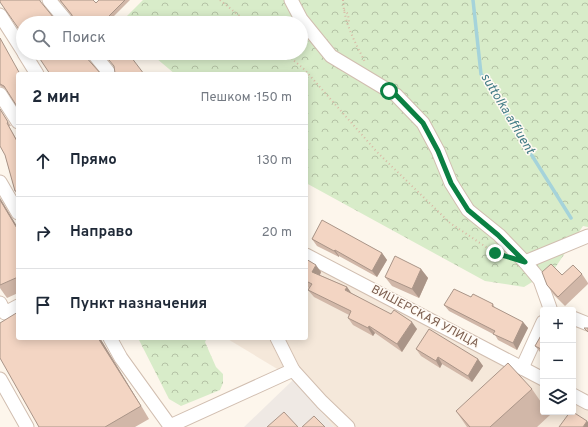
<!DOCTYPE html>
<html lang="ru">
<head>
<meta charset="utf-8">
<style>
  body { margin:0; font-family:Overpass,sans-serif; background:#f2f2f3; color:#1f2937 }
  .controls { position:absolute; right:12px; bottom:12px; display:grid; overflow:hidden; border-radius:4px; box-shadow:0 2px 10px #0003 }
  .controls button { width:36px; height:36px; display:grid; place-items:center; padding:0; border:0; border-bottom:1px solid #e0e1e3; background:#fff; color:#1f2937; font:20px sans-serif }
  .stop { position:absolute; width:12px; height:12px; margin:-9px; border:3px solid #0b8043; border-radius:50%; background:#fff }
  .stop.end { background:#0b8043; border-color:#fff; box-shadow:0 1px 4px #0008 }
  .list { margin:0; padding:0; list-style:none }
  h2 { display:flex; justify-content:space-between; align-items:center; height:52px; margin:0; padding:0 16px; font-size:17px }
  h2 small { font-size:13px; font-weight:400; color:#747a83 }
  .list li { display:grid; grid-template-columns:26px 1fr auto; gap:12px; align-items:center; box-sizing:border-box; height:72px; padding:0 16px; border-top:1px solid #e0e1e3 }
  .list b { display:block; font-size:15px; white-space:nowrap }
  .list em { font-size:13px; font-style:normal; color:#747a83 }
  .icon { flex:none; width:22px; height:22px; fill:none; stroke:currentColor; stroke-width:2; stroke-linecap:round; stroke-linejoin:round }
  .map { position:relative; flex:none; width:588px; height:427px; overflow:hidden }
  .search { position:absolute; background:#fff; box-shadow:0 2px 10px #0003; left:16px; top:16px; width:292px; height:44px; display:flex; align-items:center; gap:10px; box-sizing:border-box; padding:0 14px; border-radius:22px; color:#747a83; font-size:15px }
  .panel { position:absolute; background:#fff; box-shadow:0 2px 10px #0003; left:16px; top:72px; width:292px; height:268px; border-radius:4px }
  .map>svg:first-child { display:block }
  .residential { fill:#f5e8da }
  .industrial { fill:#efe9e4 }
  .forest { fill:url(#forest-crowns) }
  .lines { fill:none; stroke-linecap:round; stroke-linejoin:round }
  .stream { stroke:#a5d3da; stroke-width:3.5 }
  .minor-casing { stroke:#d1beb0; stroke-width:15 }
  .path { stroke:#d9b8a5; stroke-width:2; stroke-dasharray:1 3; stroke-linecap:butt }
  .minor { stroke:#fff; stroke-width:13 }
  .wall { fill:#d1b7a8 }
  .shaded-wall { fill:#aa9588 }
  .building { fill:#f3d5c3; stroke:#aa9588 }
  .route { stroke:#0b8043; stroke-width:5 }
  .labels { text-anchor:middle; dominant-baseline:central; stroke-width:3; stroke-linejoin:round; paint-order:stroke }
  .street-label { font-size:12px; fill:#7a5c4d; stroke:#fffaf3 }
  .water-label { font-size:13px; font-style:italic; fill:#437c86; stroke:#fffaf3 }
</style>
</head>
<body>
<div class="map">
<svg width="588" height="427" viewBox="0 0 588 427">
  <defs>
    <pattern id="forest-crowns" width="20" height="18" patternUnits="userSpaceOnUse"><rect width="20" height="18" fill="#d8ecc9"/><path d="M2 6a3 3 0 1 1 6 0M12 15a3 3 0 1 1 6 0" fill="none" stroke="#b4c2a5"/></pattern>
  </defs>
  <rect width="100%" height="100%" fill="#fdf6ec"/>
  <polygon class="residential" points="306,258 543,384 543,412 573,412 573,400 588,408 588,427 334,427 294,379 226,338 306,338"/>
  <polygon class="industrial" points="294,379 334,427 244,427"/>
  <g class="forest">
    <polygon points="143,0 588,0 588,227 583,226 555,268 524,287 485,281 306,183 306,74 175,74 150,53 301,53 301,23 120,23"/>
    <polygon points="138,338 207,338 205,342 216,367 223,374 223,383 220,390 181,406 169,399"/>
  </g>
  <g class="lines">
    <polyline class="stream" points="473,0 481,74 571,218"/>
    <g class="minor-casing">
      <g id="minor">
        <polyline points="49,0 68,23"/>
        <polyline points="291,0 301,19 331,56 396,95 423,123 438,151 451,183 468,210 499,235 525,262 540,280 550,308"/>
        <polyline points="0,15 23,51"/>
        <polyline points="24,53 37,74"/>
        <polyline points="93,53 110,74"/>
        <polyline points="0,94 18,122"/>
        <polyline points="0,182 18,213"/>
        <polyline points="306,255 543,379"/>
        <polyline points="525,262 588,236"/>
        <polyline points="0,303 5,313 18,306"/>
        <polyline points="573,318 588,324"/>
        <polyline points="110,338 121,358 170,426 293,370 322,402 348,427"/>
        <polyline points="277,338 293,370"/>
        <polyline points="522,368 543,322"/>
        <polyline points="0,379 27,427"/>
        <polyline points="573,395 588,403"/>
      </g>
    </g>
    <g class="path">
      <polyline points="220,0 248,23"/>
      <path d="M343 0C344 23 355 42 365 62"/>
      <polyline points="344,10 348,14 349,22 347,24"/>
      <polyline points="285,53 305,70 377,152 450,223 495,253 502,255"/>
    </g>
    <use href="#minor" class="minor"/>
  </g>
  <g class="wall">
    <polygon points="59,0 93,0 96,3 99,0 130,0 107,23 73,23 73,22 72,16"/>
    <polygon points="0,38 6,89 0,86"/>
    <polygon points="0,109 11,126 9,126 18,142 18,195 17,195 15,191 5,155"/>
    <polygon points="0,198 18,228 18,293 7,298 0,288"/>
    <polygon points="312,239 382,253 387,260 377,277 339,256 339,257 317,246"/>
    <polygon points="306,259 321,272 320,275 347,287 351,293 417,329 402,352 375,333 373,336 353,325 348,318 349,315 314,297 308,290 309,288 306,286"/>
    <polygon points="421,269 428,278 419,298 392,286 385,277"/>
    <polygon points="582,274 588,283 588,284 565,306 554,295 547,285"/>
    <polygon points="471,297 493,304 495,308 523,322 528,328 517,350 498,340 495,335 449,311 444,305"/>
    <polygon points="543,332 543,354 540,352 535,346"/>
    <polygon points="18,338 100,338 149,419 135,427 39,427"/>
    <polygon points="416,349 478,359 483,366 472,382 442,364 440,368 421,356"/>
    <polygon points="532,389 543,405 543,412 548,412 550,415 537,427 467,427 456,411"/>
  </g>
  <g class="shaded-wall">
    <polygon points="0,198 18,228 18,230 0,200"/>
    <polygon points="306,215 308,218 306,221"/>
    <polygon points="335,250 339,256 339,257 334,251"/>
    <polygon points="382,253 387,260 377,277 372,271"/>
    <polygon points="316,265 321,272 318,279 312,272"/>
    <polygon points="421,269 428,278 419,298 412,289"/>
    <polygon points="347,287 352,294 345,290"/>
    <polygon points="412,322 417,329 402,352 397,344"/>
    <polygon points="523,322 528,328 517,350 513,343"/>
    <polygon points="369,326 375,333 373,336 368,328"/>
    <polygon points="98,338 100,338 149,419 141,406"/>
    <polygon points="438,357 442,364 440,368 436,361"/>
    <polygon points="478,359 483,366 472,382 468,376"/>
    <polygon points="587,421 588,422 588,427 583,427"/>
  </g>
  <g class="building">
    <polygon points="0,0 40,0 40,1 58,23 23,23 23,35 0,2"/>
    <polygon points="60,0 93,0 96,3 99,0 125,0 104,21 106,23 73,23 73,22 72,15"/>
    <polygon points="0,38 20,74 18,74 18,108 4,86 0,84"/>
    <polygon points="36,53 84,53 84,55 101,74 50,74"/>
    <polygon points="103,53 128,53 144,74 115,74 115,73 114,66"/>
    <polygon points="0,109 8,122 7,123 18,143 18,191 15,191 5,155 0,146"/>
    <polygon points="0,200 18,230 18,277 0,285"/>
    <polygon points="322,220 382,253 372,271 335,250 334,251 312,239"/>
    <polygon points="395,256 421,269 412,289 385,277"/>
    <polygon points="306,259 316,265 312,272 347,287 345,290 391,314 394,310 412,322 397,344 369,326 368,328 348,318 351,311 308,290 312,284 306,281"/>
    <polygon points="551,264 562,275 573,265 582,274 558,297 547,285 542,272"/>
    <polygon points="454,289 471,297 473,294 493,304 492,306 523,322 513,343 493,334 495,331 444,305"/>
    <polygon points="18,312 18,338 98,338 141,406 105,427 39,427 0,358 0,323"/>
    <polygon points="584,328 588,328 588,332"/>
    <polygon points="429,329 478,359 468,376 438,357 436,361 416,349"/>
    <polygon points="543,332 543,350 535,346"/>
    <polygon points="508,363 532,389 490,427 470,427 456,411"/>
    <polygon points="284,412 298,427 267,427"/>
    <polygon points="570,412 573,412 587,421 583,427 559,427"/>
    <polygon points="314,416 325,427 302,427"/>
  </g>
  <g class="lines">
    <polyline class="route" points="389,91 396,95 423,123 438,151 451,183 468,210 498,235 525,262 495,253"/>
  </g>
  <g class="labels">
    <g class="street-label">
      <text transform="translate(425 317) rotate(28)">ВИШЕРСКАЯ УЛИЦА</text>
    </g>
    <g class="water-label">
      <text transform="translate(507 114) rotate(59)">suttolka affluent</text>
    </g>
  </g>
</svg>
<div class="controls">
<button>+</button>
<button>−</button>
<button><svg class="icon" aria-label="layers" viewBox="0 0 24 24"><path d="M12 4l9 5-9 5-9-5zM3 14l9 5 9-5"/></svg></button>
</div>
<div class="stop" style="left:389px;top:91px"></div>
<div class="stop end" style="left:495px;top:253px"></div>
<div class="search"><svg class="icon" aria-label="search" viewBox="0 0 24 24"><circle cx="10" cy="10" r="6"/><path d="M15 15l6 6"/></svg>Поиск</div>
<section class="panel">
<h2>2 мин<small>Пешком · 150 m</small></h2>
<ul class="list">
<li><svg class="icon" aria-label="ahead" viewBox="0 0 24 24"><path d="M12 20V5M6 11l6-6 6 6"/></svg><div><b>Прямо</b></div><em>130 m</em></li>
<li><svg class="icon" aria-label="right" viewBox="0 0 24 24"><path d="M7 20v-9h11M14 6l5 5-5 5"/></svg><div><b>Направо</b></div><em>20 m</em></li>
<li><svg class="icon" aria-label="arrive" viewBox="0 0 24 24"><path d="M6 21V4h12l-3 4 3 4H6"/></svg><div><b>Пункт назначения</b></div></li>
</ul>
</section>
</div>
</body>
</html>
